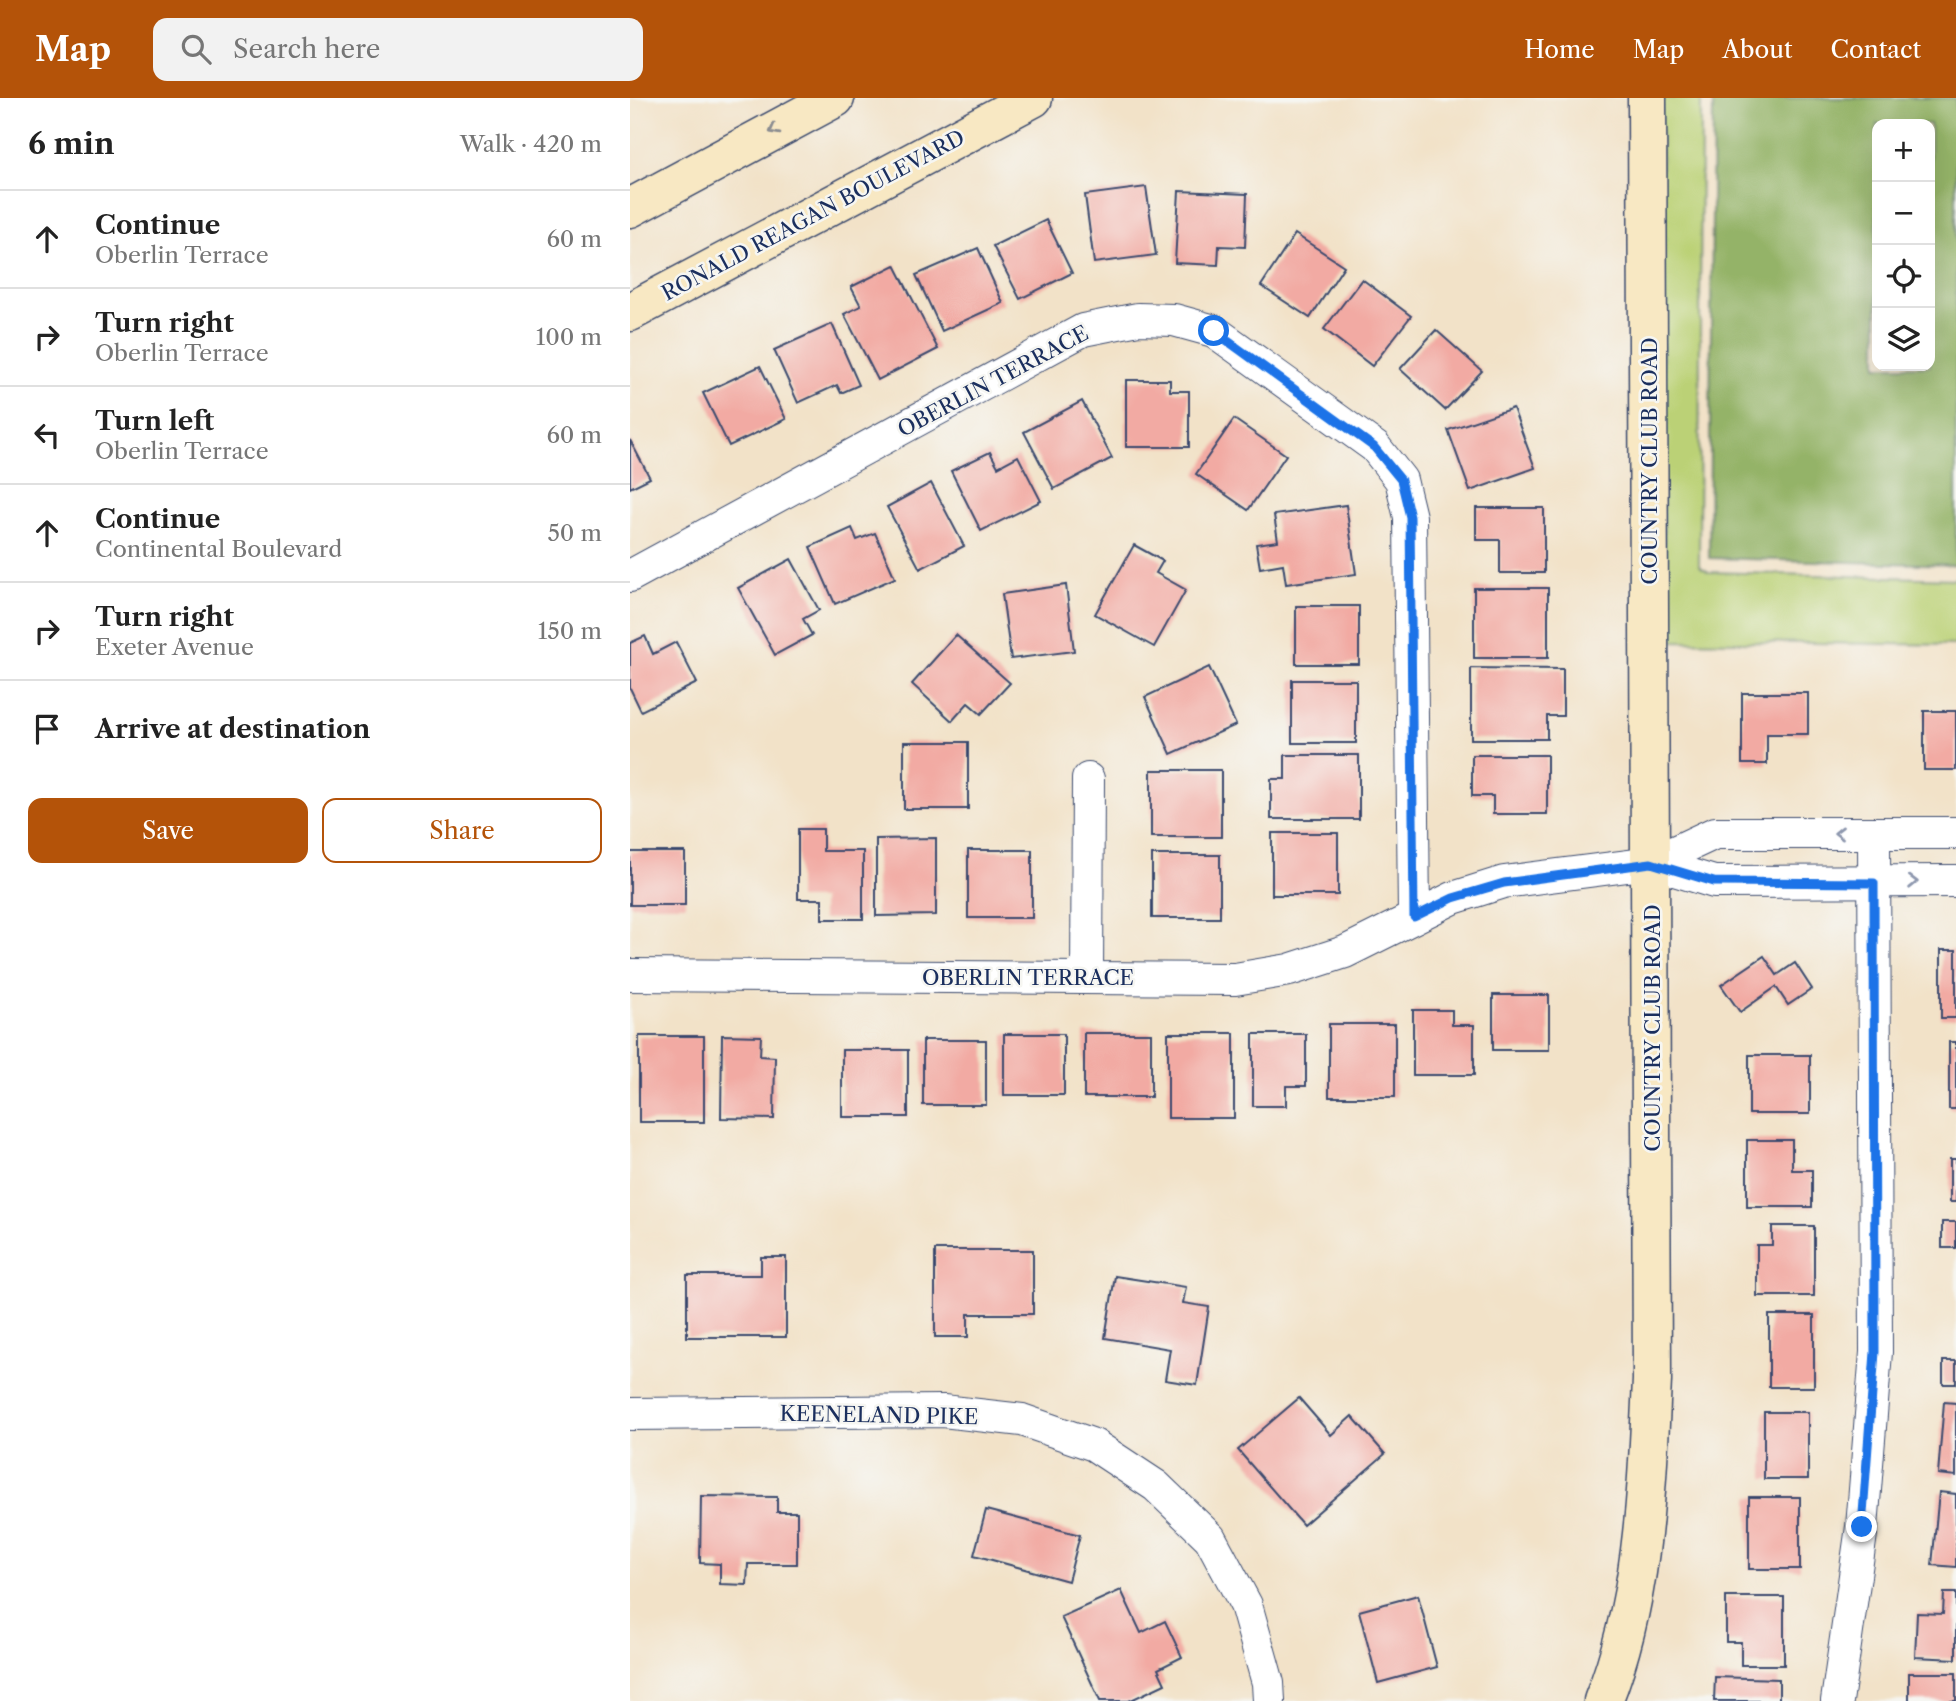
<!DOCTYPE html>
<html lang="en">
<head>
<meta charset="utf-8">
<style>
  body { margin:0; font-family:"Libre Caslon Text",serif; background:#f2f2f2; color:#222 }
  .controls { position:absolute; right:21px; top:21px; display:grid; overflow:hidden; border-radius:14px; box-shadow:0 7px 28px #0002 }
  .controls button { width:63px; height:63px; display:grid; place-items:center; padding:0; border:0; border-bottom:2px solid #e0e0e0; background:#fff; color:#222; font:35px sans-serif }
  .stop { position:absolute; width:21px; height:21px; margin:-16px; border:5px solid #1a73e8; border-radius:50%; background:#fff }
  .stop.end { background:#1a73e8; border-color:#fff; box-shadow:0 2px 7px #0008 }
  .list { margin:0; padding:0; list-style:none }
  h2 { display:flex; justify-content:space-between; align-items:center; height:91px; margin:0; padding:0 28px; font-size:30px }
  h2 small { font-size:23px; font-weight:400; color:#767676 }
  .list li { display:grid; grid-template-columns:46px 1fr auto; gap:21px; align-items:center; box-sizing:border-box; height:98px; padding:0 28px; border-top:2px solid #e0e0e0 }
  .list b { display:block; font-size:26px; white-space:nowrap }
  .list p { margin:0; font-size:23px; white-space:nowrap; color:#767676 }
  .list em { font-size:23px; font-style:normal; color:#767676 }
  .actions { display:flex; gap:14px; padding:21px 28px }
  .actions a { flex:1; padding:16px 0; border:2px solid #b45309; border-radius:14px; text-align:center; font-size:24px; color:#b45309 }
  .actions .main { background:#b45309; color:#fff }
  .icon { flex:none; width:38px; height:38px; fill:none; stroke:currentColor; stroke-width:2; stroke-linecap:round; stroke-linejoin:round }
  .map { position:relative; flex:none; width:1326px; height:1603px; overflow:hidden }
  header { display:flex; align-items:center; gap:42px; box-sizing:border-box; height:98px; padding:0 35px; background:#b45309; color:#fff }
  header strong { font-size:33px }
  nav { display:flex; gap:38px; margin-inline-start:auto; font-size:24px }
  .search { width:490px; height:63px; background:#f2f2f2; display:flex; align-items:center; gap:18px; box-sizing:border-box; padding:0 24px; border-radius:14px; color:#767676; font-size:26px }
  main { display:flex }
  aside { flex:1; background:#fff }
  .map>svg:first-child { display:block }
  .green { fill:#bbd176; stroke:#6b806a; stroke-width:2 }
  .forest { fill:#94b367; stroke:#587162; stroke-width:2; fill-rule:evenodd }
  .building { fill:#f2aaa3 }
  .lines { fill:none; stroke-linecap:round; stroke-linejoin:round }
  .minor-casing { stroke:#3b4a6e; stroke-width:34 }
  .secondary-casing { stroke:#3b4a6e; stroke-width:41 }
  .minor { stroke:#fff; stroke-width:32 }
  .secondary { stroke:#f8e8c3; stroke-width:38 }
  .oneway { stroke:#8a8c90 }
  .oneway2 { stroke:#8d97ae }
  .route { stroke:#1a73e8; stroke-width:9 }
  .labels { text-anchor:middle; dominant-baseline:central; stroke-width:5; stroke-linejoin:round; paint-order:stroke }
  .street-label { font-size:21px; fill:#1b2f5e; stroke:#f6f6f2 }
</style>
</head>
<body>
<header>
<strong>Map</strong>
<div class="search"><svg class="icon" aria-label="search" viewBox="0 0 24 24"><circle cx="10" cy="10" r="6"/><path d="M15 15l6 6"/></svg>Search here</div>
<nav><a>Home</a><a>Map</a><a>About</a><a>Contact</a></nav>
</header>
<main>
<aside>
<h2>6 min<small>Walk · 420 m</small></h2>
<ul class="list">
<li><svg class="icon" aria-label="ahead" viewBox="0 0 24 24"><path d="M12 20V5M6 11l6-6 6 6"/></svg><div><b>Continue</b><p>Oberlin Terrace</p></div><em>60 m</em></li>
<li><svg class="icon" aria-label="right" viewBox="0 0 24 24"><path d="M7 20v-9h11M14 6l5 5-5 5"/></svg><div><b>Turn right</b><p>Oberlin Terrace</p></div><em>100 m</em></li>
<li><svg class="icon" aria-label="left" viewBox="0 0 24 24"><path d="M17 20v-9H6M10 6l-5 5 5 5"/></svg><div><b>Turn left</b><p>Oberlin Terrace</p></div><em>60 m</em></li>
<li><svg class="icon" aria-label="ahead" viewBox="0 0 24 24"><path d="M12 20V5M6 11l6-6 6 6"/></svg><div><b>Continue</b><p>Continental Boulevard</p></div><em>50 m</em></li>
<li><svg class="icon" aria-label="right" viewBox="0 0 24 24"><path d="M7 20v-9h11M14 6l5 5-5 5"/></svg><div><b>Turn right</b><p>Exeter Avenue</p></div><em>150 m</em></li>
<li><svg class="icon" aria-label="arrive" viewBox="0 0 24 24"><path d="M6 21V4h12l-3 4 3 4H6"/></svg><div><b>Arrive at destination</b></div></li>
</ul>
<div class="actions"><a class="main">Save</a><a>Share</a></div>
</aside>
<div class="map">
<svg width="1326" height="1603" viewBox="0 0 1326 1603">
  <rect width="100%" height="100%" fill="#f6f6f2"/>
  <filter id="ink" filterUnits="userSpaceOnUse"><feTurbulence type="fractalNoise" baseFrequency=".0143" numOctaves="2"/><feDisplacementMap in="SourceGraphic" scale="14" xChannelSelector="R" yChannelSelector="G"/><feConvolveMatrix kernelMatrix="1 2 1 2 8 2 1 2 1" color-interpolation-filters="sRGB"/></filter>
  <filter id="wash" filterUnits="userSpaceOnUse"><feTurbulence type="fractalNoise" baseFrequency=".00686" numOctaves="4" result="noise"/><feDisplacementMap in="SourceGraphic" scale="28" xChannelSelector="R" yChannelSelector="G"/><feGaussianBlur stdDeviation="1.57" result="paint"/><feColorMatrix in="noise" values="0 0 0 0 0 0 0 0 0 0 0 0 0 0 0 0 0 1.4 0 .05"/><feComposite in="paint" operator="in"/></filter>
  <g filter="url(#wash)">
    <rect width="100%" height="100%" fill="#f2e2c8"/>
    <polygon class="green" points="1031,0 1071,0 1069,468 1079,474 1326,481 1326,547 1034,543"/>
    <path class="forest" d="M1083 0H1326V467L1079 460ZM1247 26H1300V268H1247Z"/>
    <g id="blocks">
      <g class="building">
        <polygon points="516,89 526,157 464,165 455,97"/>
        <polygon points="549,93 617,96 615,149 589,148 588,167 545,165"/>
        <polygon points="416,122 442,175 390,201 363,148"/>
        <polygon points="665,136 714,168 680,220 631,188"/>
        <polygon points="348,150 373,205 312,233 286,177"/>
        <polygon points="265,167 308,251 248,282 214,216 231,208 221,189"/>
        <polygon points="732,181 781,218 742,268 694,231"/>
        <polygon points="202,226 229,287 211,295 207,287 168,305 144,252"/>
        <polygon points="806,232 852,273 815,312 770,271"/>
        <polygon points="130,268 156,321 99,348 73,295"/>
        <polygon points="496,282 540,282 540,293 559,293 559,349 496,349"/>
        <polygon points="452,303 482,360 424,391 394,334"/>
        <polygon points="883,310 905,370 840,393 818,332"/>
        <polygon points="604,321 656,357 618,412 566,376"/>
        <polygon points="0,342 20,380 0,390"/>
        <polygon points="360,354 368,369 388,358 411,403 351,433 321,373"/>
        <polygon points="301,385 334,448 290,471 257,409"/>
        <polygon points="716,407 726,476 656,486 653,466 630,470 626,446 648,443 644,417"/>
        <polygon points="846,410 914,410 914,475 870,475 870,442 846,442"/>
        <polygon points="222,430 227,442 245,435 265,480 205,506 180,449"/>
        <polygon points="504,447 533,463 526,475 556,492 524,549 465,516"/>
        <polygon points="161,461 189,512 173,521 182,537 145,557 108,490"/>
        <polygon points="436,487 444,553 381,561 372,496"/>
        <rect x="844" y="490" width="74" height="70"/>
        <rect x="666" y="508" width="63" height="58"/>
        <polygon points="326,537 380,585 351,616 338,605 322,623 282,586"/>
        <polygon points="15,538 23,556 46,544 67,585 11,613 0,590 0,545"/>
        <polygon points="579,569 606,627 541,656 515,599"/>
        <polygon points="841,570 933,571 933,618 917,618 917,641 841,641"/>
        <rect x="662" y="582" width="64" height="63"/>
        <polygon points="1112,595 1178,595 1178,636 1137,636 1137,666 1112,666"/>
        <rect x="1294" y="613" width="32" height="59"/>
        <rect x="274" y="644" width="64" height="67"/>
        <polygon points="655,657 729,657 729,721 641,721 641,681 655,681"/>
        <polygon points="842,657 917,657 917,716 863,716 863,698 842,698"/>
        <rect x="521" y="672" width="70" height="67"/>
        <polygon points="168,731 193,731 193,753 233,753 233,821 192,821 192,801 168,801"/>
        <rect x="642" y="735" width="66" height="62"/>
        <polygon points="306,740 306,817 246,818 246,741"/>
        <rect x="338" y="752" width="64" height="68"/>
        <rect x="0" y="754" width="55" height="53"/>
        <rect x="522" y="757" width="68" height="63"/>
        <rect x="1311" y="852" width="15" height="68"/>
        <polygon points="1134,858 1147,877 1165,865 1182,891 1158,907 1146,889 1110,914 1091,887"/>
        <rect x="863" y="897" width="56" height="55"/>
        <polygon points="783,912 822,912 822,927 844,927 844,977 783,977"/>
        <rect x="699" y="926" width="66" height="73"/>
        <rect x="454" y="935" width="67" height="64"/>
        <rect x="538" y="935" width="66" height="85"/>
        <rect x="374" y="936" width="60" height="61"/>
        <polygon points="623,936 676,936 676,988 656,988 656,1008 623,1008"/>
        <polygon points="92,937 131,938 130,958 145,959 144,1021 91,1020"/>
        <rect x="9" y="938" width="65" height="86"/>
        <rect x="293" y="942" width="63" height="65"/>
        <rect x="1319" y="944" width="7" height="67"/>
        <rect x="212" y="952" width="66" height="67"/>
        <rect x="1119" y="957" width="61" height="59"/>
        <polygon points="1117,1042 1162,1042 1162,1072 1182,1072 1182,1109 1117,1109"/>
        <rect x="1320" y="1061" width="6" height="43"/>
        <rect x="1312" y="1124" width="14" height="26"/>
        <polygon points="1142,1128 1184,1128 1184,1198 1127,1198 1127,1147 1142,1147"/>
        <polygon points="305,1152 403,1152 403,1216 338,1216 338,1239 305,1239"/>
        <polygon points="131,1159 156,1159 156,1239 57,1239 57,1177 131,1177"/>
        <polygon points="485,1178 556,1189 553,1205 579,1209 567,1287 535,1282 540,1251 475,1240"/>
        <rect x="1139" y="1217" width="45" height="72"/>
        <rect x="1313" y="1263" width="13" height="23"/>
        <polygon points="669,1300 701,1337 722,1318 755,1356 673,1427 608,1352"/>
        <polygon points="1314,1304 1326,1305 1326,1378 1308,1376"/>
        <rect x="1134" y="1314" width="44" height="67"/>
        <polygon points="1309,1394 1326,1396 1326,1469 1302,1467"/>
        <polygon points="71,1398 147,1399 147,1414 167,1414 167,1466 118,1466 117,1487 90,1486 90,1466 70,1465"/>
        <rect x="1119" y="1399" width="51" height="72"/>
        <polygon points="356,1412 450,1437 438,1483 344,1457"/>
        <polygon points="491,1492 511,1535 535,1523 552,1559 528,1571 535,1586 499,1603 470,1603 431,1519"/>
        <polygon points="1314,1495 1326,1495 1326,1561 1285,1559 1287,1515 1313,1516"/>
        <polygon points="788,1497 807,1569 748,1585 729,1513"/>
        <polygon points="1096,1499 1154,1499 1154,1567 1111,1567 1111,1544 1096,1544"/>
        <rect x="1279" y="1575" width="47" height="28"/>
        <polygon points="1085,1579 1149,1581 1149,1603 1084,1603"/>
      </g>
    </g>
  </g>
  <g filter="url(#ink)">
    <use href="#blocks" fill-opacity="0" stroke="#3b4a6e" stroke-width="2"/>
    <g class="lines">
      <g class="minor-casing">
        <g id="minor">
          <polyline points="0,478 453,232 508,221 544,222 584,233 745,349 771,382 780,419 784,819"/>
          <polyline points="1021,765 1084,784 1326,783"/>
          <polyline points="0,877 605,881 659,872 715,854 823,800 874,784 1021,765 1085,735 1326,735"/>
          <polyline points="457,879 458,681"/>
          <polyline points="0,1316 313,1313 392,1322 464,1347 526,1388 580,1440 616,1507 638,1585 639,1603"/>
          <polyline points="1207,1603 1232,1429 1246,1254 1244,735"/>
        </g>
      </g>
      <g class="secondary-casing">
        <g id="secondary">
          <polyline points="0,110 205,0"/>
          <polyline points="0,214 403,0"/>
          <path d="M973 1603C1014 1501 1017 1390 1022 1282L1017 0"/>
        </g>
      </g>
      <use href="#minor" class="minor"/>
      <use href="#secondary" class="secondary"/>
    </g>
    <defs><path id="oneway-chevron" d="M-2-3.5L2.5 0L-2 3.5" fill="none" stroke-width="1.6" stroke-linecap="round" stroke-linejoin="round" transform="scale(1.75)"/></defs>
    <use class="oneway" href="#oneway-chevron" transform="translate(144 32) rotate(152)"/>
    <g class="oneway2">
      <use href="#oneway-chevron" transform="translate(1209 735) rotate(180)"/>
      <use href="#oneway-chevron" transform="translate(1283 784) rotate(-1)"/>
    </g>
  </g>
  <g class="lines" filter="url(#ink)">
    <polyline class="route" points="584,233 744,349 771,382 780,419 784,819 823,800 874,785 1021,765 1084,784 1244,785 1245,1254 1232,1429"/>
  </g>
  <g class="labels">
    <g class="street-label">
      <text transform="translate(183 117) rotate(-28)">RONALD REAGAN BOULEVARD</text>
      <text transform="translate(363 283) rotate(-28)">OBERLIN TERRACE</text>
      <text transform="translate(1019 363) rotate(-90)">COUNTRY CLUB ROAD</text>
      <text x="398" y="879">OBERLIN TERRACE</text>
      <text transform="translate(1022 930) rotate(-90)">COUNTRY CLUB ROAD</text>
      <text transform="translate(249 1317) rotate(1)">KEENELAND PIKE</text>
    </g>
  </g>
</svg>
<div class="controls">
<button>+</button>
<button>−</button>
<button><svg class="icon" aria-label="locate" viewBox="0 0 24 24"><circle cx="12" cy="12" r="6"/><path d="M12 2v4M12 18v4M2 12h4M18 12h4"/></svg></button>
<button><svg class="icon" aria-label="layers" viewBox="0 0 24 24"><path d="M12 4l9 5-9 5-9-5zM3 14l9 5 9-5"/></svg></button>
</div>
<div class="stop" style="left:584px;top:233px"></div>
<div class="stop end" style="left:1232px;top:1429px"></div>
</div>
</main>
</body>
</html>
